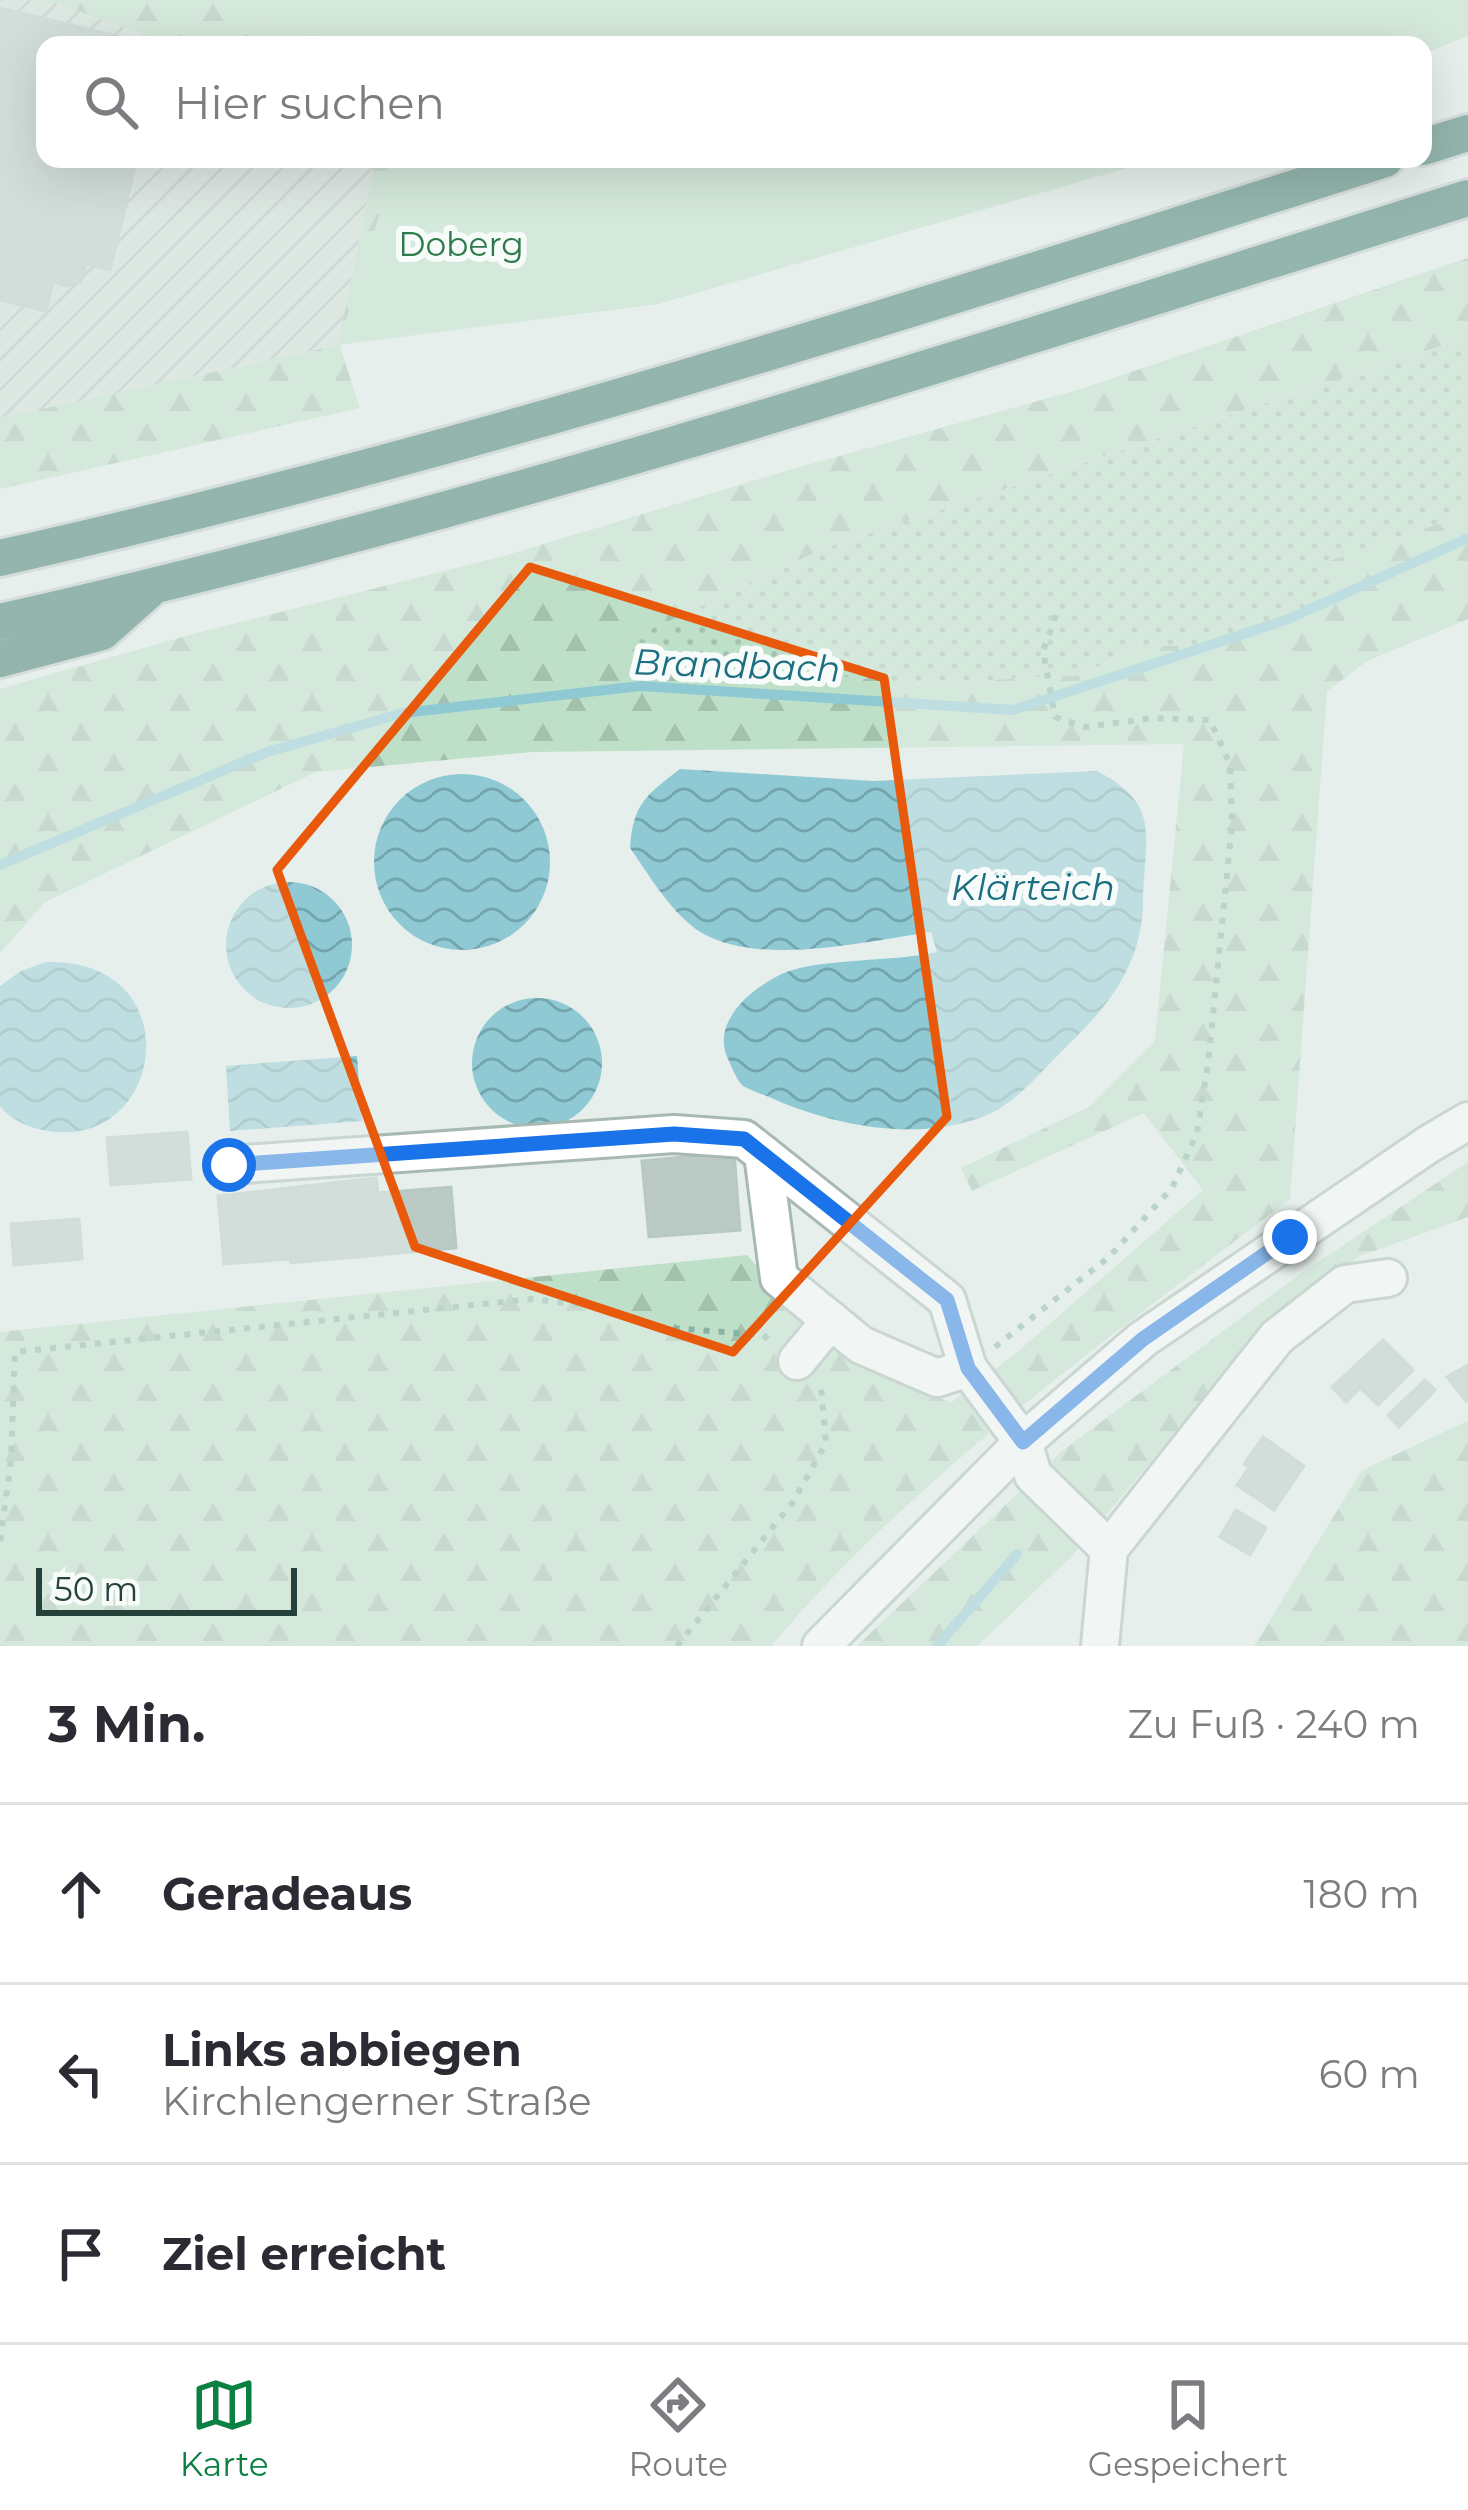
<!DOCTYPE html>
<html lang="de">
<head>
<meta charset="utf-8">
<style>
  body { margin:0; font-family:Montserrat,sans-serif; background:#f7f7f7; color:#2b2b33 }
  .scale { position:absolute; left:36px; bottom:30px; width:261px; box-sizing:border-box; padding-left:12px; border:6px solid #24423a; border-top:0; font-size:33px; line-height:42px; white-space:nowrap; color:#24423a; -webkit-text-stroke:9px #f7fbf9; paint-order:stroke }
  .stop { position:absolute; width:36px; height:36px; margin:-27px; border:9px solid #1a73e8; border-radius:50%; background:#fff }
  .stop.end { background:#1a73e8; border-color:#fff; box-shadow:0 3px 12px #0008 }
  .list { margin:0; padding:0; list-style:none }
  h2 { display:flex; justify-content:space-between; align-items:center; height:156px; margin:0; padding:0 48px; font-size:51px }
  h2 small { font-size:39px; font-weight:400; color:#7c7c81 }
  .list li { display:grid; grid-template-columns:78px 1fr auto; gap:36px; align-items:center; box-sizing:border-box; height:180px; padding:0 48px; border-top:3px solid #e1e1e2 }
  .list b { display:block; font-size:45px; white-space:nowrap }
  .list p { margin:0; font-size:39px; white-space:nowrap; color:#7c7c81 }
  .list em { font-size:39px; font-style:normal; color:#7c7c81 }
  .icon { flex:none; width:66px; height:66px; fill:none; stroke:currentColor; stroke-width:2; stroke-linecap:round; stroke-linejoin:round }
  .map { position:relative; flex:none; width:1468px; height:1646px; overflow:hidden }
  .search { position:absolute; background:#fff; box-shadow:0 12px 48px #0002; left:36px; right:36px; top:36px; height:132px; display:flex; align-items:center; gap:30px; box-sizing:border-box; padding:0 42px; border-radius:24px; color:#7c7c81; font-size:45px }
  .sheet { height:696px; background:#fff }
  nav { display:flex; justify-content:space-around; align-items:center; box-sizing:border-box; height:168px; border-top:3px solid #e1e1e2; background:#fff; font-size:33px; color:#7c7c81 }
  nav a { display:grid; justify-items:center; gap:6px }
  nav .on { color:#0b8043 }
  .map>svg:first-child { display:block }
  .industrial { fill:url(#industrial-furrows) }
  .grass { fill:url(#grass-dots) }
  .forest { fill:url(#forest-firs) }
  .green { fill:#bfe0c8 }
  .water { fill:url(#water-waves) }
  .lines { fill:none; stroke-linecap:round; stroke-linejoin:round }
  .stream { stroke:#8ec9d4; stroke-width:10 }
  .building { fill:#bbcac4; stroke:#b8c9c2; stroke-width:3 }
  .minor-casing { stroke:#a8b8b2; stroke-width:42 }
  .highway-casing { stroke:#c2cac8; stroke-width:42 }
  .path { stroke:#86b3a5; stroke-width:6; stroke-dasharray:6 9; stroke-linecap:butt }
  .minor { stroke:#fff; stroke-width:36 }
  .highway { stroke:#2f6f62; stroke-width:36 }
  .route { stroke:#1a73e8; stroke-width:15 }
  .marked { fill:none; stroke:#e8590c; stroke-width:9; stroke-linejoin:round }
  .labels { text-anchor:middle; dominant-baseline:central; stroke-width:12; stroke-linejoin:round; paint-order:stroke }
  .park-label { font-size:33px; fill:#2d7a4b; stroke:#f7fbf9 }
  .water-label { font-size:36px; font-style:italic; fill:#1c6f80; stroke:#f7fbf9 }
</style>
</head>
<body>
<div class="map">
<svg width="1468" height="1646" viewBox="0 0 1468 1646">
  <defs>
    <pattern id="industrial-furrows" width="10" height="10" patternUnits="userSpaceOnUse" patternTransform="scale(3)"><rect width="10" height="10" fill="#d4dfda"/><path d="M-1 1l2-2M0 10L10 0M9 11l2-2" fill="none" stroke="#b6c1bc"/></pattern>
    <pattern id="grass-dots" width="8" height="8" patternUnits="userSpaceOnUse" patternTransform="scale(3)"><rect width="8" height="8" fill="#bfe0c8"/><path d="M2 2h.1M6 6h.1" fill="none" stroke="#a4c1ad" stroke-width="1.8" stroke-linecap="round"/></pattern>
    <pattern id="forest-firs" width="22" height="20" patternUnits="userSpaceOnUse" patternTransform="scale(3)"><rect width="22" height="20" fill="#bfe0c8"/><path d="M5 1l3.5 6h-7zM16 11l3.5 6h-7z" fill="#a4c1ad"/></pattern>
    <pattern id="water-waves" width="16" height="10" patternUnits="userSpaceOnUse" patternTransform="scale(3)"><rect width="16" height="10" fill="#8ec9d4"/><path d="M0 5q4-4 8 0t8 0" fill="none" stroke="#74a5ad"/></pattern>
  </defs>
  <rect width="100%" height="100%" fill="#e6efeb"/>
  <polygon class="industrial" points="0,0 48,0 173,45 45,45 45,159 375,159 338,345 0,418"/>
  <polygon class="grass" points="1468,337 1468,514 1321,564 1333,589 1302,622 1212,647 1144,645 1080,675 925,684 803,673 675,674 621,643 825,548"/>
  <g class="forest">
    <polygon points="48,0 875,0 881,45 173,45"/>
    <polygon points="375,159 989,159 658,304 339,344 360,408 0,489 0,418 338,345"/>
    <path d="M1468 258V337L825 548 622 643 675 674 803 673 925 684 1080 675 1144 645 1212 647 1302 622 1333 590 1320 564 1468 514V619L1367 661 1327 691 1290 1199C1110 1338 919 1471 771 1646H0V1332L747 1255 826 1346 951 1403 1015 1354 1203 1190 1144 1113 972 1191 961 1168 1089 1107 1155 1041 1184 744 533 752 316 772 45 902 0 953V689L193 634 504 556 789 470 1081 389Z"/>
    <polygon points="1468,1162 1468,1217 1360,1256 1249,1344 1071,1557 977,1646 857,1646 1062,1451 1296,1277"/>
    <polygon points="1468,1421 1468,1646 1254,1646 1362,1470"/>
  </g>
  <g class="green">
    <polygon points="208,0 1468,0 1468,36 1423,54 1423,45 342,45"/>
    <polygon points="397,159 1158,159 658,304 338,345"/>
  </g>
  <g class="water">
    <path d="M680 769 873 781 1097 771C1163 805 1144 837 1143 902 1142 963 1111 1003 1070 1043 1044 1068 1015 1106 980 1118 914 1141 837 1126 776 1100 766 1095 750 1091 742 1085 737 1080 732 1068 729 1061 709 1023 751 988 784 973 819 958 896 962 937 952L931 932C867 941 761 967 702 933 672 915 650 876 630 848 633 804 646 795 680 769Z"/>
    <circle cx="462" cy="862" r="88"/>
    <circle cx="289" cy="945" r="63"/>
    <path d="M46 962C192 958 166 1150 48 1131 30 1128 12 1121 0 1106V986L21 971Z"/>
    <circle cx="537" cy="1063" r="65"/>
    <polygon points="357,1056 362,1121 230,1131 226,1066"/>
  </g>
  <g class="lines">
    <g class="stream">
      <polyline points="0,865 267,752 403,713 641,686 1013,710 1286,620 1468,538"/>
      <polyline points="937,1646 1017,1554"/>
    </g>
  </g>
  <g class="building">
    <polygon points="0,8 155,45 45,45 45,159 137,159 110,270 86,264 81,282 67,286 53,282 46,311 0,300"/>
    <polygon points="187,1132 191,1179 111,1185 107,1138"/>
    <polygon points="734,1152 740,1230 649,1237 642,1161"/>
    <polygon points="376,1178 378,1193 451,1187 456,1248 291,1263 290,1259 224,1264 218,1196"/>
    <polygon points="79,1219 82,1259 14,1265 11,1224"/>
    <polygon points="1383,1340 1413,1370 1378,1405 1360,1388 1346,1402 1332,1387"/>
    <polygon points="1468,1365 1468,1400 1466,1401 1447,1377"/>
    <polygon points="1425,1380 1435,1390 1399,1427 1388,1415"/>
    <polygon points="1263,1437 1304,1466 1274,1510 1237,1485 1249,1467 1244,1464"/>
    <polygon points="1236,1510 1266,1528 1250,1555 1220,1537"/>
  </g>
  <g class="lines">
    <g class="minor-casing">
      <g id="minor">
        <polyline points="763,1154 779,1278 861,1345 937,1378 968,1368"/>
        <polyline points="229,1165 674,1134 744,1139 947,1300 968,1368 1023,1442 1033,1475 1109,1549 1100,1646"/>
        <polyline points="797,1361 831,1320"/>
        <polyline points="1109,1549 1277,1337 1345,1284 1388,1278"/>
        <polyline points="821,1646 1023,1442 1143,1339 1429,1144 1468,1121"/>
      </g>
    </g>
    <g class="highway-casing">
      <g id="highway">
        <polyline points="1423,147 1468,133"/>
        <path d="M0 558C468 453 928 305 1385 159"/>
        <path d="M0 622C496 510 983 351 1468 198"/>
        <polyline points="0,659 102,632 148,591"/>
      </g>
    </g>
    <g class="path">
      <polyline points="995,1347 1109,1257 1172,1188 1197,1133 1208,1064 1232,825 1230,764 1210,720 1152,718 1085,727 1055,717 1043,651 1058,610"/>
      <polyline points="0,1541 11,1460 15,1352 532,1299 605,1308 659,1327 763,1335 772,1342"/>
      <polyline points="677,1646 793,1502 826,1443 821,1387"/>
    </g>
    <use href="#minor" class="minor"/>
    <use href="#highway" class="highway"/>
  </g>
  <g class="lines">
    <polyline class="route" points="229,1165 674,1134 744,1139 947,1300 968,1368 1023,1442 1143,1339 1290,1237"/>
  </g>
  <path d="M0 0H1468V1646H0ZM530 567 884 678 947 1117 733 1352 415 1247 277 870Z" fill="#e6efeb" fill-opacity=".55" fill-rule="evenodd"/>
  <path class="marked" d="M530 567 884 678 947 1117 733 1352 415 1247 277 870Z"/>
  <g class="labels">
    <g class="park-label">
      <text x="461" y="244">Doberg</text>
    </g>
    <g class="water-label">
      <text transform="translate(737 665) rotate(2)">Brandbach</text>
      <text x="1033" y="887">Klärteich</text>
    </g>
  </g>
</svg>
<div class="scale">50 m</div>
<div class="stop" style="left:229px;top:1165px"></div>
<div class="stop end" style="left:1290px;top:1237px"></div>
<div class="search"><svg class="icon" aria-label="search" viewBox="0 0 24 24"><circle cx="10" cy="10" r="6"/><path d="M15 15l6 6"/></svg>Hier suchen</div>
</div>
<section class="sheet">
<h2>3 Min.<small>Zu Fuß · 240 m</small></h2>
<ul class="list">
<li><svg class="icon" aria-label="ahead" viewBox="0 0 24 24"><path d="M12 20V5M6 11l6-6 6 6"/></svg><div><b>Geradeaus</b></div><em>180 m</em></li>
<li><svg class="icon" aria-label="left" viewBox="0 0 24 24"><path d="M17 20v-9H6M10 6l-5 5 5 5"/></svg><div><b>Links abbiegen</b><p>Kirchlengerner Straße</p></div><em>60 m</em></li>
<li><svg class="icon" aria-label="arrive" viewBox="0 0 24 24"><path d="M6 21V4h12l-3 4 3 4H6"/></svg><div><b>Ziel erreicht</b></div></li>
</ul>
</section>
<nav>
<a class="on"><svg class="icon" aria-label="map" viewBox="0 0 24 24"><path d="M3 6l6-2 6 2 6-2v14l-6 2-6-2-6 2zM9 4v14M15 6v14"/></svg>Karte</a>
<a><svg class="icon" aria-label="directions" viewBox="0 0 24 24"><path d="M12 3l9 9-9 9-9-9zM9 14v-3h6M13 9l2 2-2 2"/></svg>Route</a>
<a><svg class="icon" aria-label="saved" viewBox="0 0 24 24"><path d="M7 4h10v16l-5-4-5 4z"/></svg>Gespeichert</a>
</nav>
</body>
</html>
